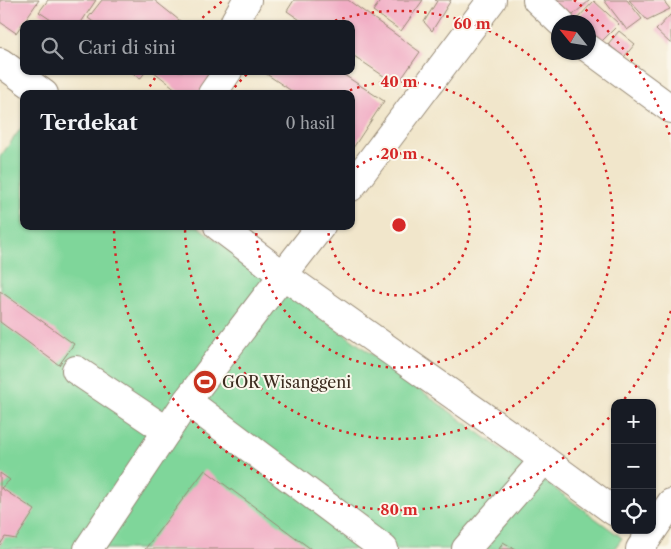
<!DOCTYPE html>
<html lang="id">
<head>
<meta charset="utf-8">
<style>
  body { margin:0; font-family:"Libre Caslon Text",serif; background:#242831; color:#f1f3f6 }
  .controls { position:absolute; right:15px; bottom:15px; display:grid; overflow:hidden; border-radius:10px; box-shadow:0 1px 4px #0004 }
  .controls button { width:45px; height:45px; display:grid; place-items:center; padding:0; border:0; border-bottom:1px solid #363941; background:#171b24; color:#f1f3f6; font:25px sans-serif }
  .compass { position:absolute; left:551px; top:15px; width:45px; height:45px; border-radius:50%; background:#171b24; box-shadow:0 1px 4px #0004; rotate:300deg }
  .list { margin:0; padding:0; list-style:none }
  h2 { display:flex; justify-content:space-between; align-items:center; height:65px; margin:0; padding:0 20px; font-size:21px }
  h2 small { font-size:16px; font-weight:400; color:#9ea1a6 }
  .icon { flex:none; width:28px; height:28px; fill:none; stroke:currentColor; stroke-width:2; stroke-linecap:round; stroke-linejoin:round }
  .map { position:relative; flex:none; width:671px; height:549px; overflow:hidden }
  .search { position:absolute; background:#171b24; box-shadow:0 1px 4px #0004; left:20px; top:20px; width:335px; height:55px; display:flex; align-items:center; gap:12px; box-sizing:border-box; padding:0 18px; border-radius:10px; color:#9ea1a6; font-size:19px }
  .panel { position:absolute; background:#171b24; box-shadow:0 1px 4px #0004; left:20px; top:90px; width:335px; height:140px; border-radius:10px }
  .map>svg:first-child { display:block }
  .green { fill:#7fd69a; stroke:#5d805c }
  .building { fill:#f1adc5 }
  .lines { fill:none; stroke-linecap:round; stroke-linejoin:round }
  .minor-casing { stroke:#968874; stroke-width:30 }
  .minor { stroke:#fff; stroke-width:28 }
  .ring { fill:none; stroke:#d62828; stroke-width:2.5; stroke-dasharray:2.5 5 }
  .labels { text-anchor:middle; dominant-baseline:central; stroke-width:4; stroke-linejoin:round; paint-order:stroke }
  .poi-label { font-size:16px; fill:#3b2a1e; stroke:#fbf7ec; text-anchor:start }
  .centre { fill:#d62828; stroke:#fbf7ec; stroke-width:2.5 }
  .ring-label { font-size:15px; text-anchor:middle; font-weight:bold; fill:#d62828; stroke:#fbf7ec; stroke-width:4; stroke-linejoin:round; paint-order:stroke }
</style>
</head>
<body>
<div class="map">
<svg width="671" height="549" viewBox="0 0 671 549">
  <rect width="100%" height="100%" fill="#fbf7ec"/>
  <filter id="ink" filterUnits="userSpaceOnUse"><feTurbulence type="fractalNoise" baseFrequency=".02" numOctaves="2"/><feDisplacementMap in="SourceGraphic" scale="10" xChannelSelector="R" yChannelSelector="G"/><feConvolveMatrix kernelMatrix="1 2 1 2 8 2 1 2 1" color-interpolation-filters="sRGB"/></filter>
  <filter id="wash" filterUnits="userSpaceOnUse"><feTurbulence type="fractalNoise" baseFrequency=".0096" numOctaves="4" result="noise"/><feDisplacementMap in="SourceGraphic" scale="20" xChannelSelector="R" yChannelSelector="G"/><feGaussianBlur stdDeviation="1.12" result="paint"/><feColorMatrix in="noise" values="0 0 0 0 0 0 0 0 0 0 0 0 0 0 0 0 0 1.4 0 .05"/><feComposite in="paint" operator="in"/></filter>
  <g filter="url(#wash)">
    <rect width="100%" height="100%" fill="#f1e6cb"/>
    <polygon class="green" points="24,124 24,226 197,226 622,538 614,549 0,549 0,157"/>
    <g id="blocks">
      <g class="building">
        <polygon points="0,0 39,0 16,33 0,22"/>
        <polygon points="48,0 96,0 80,24 57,24 39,12"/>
        <polygon points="102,0 154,0 184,24 96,24 88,18"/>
        <polygon points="294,0 348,0 420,52 397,85 351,54 351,24 306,24 287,11"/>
        <polygon points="381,0 423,0 401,31 373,11"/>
        <polygon points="435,0 451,0 432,31 424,22 437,1"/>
        <polygon points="544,0 590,0 566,21"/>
        <polygon points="604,0 627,0 642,19 627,30"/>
        <polygon points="629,0 663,0 670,9 647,20"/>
        <polygon points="594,1 619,24 599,44 588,35 588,22 575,21"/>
        <polygon points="671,14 671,44 656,30"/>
        <polygon points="619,31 635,44 624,57 608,44"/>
        <polygon points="130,71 146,71 140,79"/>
        <polygon points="153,71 222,71 204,94 182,94"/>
        <polygon points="262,71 338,71 384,101 351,151 351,94 296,94"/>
        <polygon points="0,291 74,344 59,365 0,322"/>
        <polygon points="205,470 311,549 145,549"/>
        <polygon points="0,473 10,480 1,488 35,510 16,539 5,537 0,545"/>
        <polygon points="503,542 515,549 499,549"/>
      </g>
    </g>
  </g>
  <g filter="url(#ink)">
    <use href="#blocks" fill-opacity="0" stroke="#968874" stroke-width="1"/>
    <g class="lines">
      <g class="minor-casing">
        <g id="minor">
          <polyline points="537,0 560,22"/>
          <polyline points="236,24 235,21 247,0"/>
          <polyline points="588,48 671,109"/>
          <polyline points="0,62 44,94"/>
          <polyline points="212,94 228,71"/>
          <polyline points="351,187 492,0"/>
          <polyline points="321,226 283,275 517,440 615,512"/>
          <polyline points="76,370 167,431"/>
          <polyline points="187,401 384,549"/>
          <polyline points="88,549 187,401 283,275 218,226"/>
          <polyline points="466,549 544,460"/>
          <polyline points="640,549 671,503"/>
        </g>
      </g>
      <use href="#minor" class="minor"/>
    </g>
  </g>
  <g class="ring">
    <path d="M351 172A71 71 0 1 1 328 227"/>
    <path d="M343 93A143 143 0 1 1 256 227"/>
    <path d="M230 93A214 214 0 0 1 249 72M328 23A214 214 0 1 1 185 227"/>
    <path d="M671 311A285 285 0 0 1 622 402M614 412A285 285 0 0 1 114 227M146 93A285 285 0 0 1 159 72M197 23A285 285 0 0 1 224 0M574 0A285 285 0 0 1 671 139"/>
  </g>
  <defs>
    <g id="stadium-disc" transform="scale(1.25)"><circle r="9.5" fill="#c8321e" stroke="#fbf7ec"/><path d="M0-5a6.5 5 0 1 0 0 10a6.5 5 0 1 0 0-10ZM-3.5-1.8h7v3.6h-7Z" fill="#fff"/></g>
  </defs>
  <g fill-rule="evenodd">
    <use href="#stadium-disc" x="205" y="382"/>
  </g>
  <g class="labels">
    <g class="poi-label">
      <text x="222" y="382">GOR Wisanggeni</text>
    </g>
  </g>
  <circle cx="399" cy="225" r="8" class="centre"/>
  <g class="ring-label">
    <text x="472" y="29">60 m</text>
    <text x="399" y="87">40 m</text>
    <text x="399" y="159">20 m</text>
    <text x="399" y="515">80 m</text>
  </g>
</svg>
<div class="controls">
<button>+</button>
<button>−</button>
<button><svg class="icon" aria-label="locate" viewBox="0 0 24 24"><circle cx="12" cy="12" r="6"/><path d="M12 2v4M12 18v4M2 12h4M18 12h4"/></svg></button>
</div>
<svg class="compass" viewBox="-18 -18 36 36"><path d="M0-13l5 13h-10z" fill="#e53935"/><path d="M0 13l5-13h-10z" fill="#9ea1a6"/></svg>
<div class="search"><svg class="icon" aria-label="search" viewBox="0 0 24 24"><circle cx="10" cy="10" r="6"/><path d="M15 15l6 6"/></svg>Cari di sini</div>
<section class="panel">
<h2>Terdekat<small>0 hasil</small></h2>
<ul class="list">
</ul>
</section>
</div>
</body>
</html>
